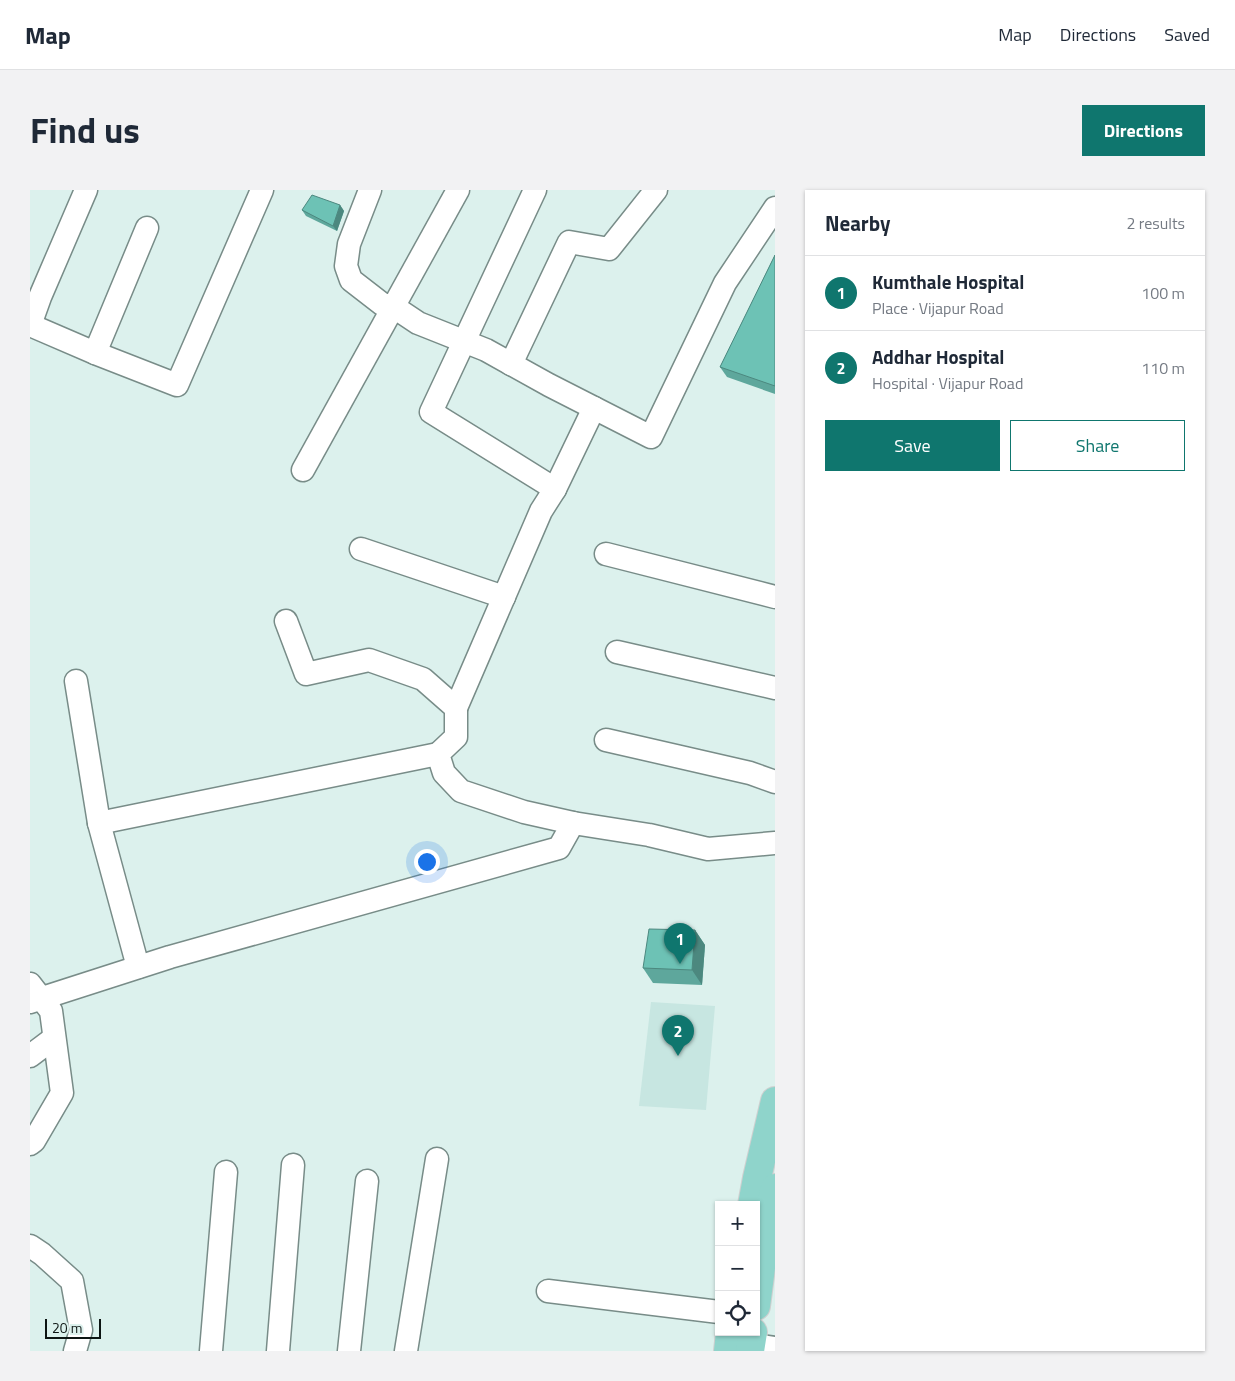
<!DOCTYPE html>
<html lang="en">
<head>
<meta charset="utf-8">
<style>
  body { margin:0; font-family:"Titillium Web",sans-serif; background:#f2f2f3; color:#1f2937 }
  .controls { position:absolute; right:15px; bottom:15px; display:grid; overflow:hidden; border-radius:0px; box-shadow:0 1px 4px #0004 }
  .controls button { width:45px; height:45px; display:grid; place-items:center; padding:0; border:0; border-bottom:1px solid #e0e1e3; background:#fff; color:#1f2937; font:25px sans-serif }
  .scale { position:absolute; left:15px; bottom:12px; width:56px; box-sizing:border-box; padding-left:5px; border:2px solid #0d1513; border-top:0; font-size:14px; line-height:18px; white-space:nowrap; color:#0d1513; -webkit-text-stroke:4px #dcf1ed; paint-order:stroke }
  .you { position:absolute; left:396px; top:671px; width:18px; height:18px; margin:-12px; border:4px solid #fff; border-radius:50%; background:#1a73e8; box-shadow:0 0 0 8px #1a73e833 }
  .badge { display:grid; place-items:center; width:32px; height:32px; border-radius:50%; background:#0f766e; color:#fff; font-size:16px; font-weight:700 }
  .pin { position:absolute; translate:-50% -41px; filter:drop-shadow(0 1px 2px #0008) }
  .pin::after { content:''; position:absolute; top:26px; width:18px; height:15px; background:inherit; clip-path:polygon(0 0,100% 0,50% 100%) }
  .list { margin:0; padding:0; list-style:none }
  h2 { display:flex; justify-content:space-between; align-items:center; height:65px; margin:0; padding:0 20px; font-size:21px }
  h2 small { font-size:16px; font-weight:400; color:#747a83 }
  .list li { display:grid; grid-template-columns:32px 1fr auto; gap:15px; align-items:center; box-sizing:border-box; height:75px; padding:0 20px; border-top:1px solid #e0e1e3 }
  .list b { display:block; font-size:19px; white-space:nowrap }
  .list p { margin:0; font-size:16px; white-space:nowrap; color:#747a83 }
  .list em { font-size:16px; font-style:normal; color:#747a83 }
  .actions { display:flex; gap:10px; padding:15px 20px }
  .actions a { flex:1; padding:11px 0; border:1px solid #0f766e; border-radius:0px; text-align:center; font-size:18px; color:#0f766e }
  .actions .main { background:#0f766e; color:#fff }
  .icon { flex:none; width:28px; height:28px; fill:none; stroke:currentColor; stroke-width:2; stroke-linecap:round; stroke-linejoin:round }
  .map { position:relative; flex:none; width:745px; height:1161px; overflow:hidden; border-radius:0px }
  header { display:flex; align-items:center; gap:30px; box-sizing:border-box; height:70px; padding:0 25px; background:#fff; border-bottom:1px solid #e0e1e3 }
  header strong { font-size:24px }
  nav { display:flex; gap:28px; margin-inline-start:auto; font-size:18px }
  .intro { display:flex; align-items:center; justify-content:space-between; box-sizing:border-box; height:120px; padding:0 30px }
  h1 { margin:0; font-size:35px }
  .button { padding:12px 22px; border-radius:0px; background:#0f766e; color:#fff; font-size:18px; font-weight:700 }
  main { display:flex; gap:30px; padding:0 30px }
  aside { flex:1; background:#fff; border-radius:0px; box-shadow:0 1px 4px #0004 }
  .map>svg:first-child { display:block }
  .built { fill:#c7e6e1 }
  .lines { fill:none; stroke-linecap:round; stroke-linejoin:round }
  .street-casing { stroke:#788c88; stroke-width:25 }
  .primary-casing { stroke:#cfd0d0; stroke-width:30 }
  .street { stroke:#fff; stroke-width:22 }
  .primary { stroke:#8fd4cb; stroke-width:28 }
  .wall { fill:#5ea79c }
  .shaded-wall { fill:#4c887f }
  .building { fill:#6dc2b5; stroke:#4c887f }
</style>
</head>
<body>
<header>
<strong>Map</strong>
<nav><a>Map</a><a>Directions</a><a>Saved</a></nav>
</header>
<div class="intro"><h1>Find us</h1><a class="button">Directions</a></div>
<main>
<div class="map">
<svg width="745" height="1161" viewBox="0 0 745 1161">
  <rect width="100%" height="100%" fill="#dcf1ed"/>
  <polygon class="built" points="621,812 685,816 676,920 609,916"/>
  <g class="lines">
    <g class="street-casing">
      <g id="street">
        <polyline points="340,0 319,54 316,76 321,90 352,114 364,117 388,133 456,160 519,195 621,247 695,93 745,18"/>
        <polyline points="0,135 65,163 147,195 232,0"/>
        <polyline points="0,135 10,107 56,0"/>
        <polyline points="65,163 117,38"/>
        <polyline points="481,174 539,52 579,59 626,0"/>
        <polyline points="273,280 428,0"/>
        <polyline points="525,299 564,218"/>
        <polyline points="331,359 474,407"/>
        <polyline points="576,364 745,407"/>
        <polyline points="256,431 276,484 339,470 393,489 426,518 426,547 408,564 414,583 431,601 494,622 543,633"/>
        <polyline points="587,462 745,498"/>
        <polyline points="46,491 69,633 108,777"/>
        <polyline points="426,518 511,321 525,299 401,222 505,0"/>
        <polyline points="576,550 720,583 745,592"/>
        <polyline points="69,633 408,564"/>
        <polyline points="0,794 21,821 32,903 4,951 0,954"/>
        <polyline points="0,812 140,767 529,658 543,633 619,645 678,659 745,653"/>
        <polyline points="0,866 24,848"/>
        <polyline points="0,1056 12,1064 42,1091 51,1140 45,1161"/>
        <polyline points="518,1101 689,1122"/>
        <polyline points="705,1152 745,1158"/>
        <polyline points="181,1161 196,982"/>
        <polyline points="248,1161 263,975"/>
        <polyline points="319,1161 337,991"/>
        <polyline points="376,1161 407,969"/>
      </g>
    </g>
    <g class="primary-casing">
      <g id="primary">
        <polyline points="722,1015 727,988 745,911"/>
        <polyline points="726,1116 737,1032 745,998"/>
        <polyline points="698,1161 700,1142"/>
        <polyline points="720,1161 723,1142"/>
      </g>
    </g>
    <use href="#street" class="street"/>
    <use href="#primary" class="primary"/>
  </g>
  <g class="wall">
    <polygon points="310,15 314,21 307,41 276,26 272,20"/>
    <polygon points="745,65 745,204 697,187 690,177"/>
    <polygon points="665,740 675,755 672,795 623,793 613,778"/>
  </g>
  <g class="shaded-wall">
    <polygon points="310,15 314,21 307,41 303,36"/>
    <polygon points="665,740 675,755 672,795 662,780"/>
  </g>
  <g class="building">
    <polygon points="282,5 310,15 303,36 272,20"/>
    <polygon points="745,65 745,196 690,177"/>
    <polygon points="619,739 665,740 662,780 613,778"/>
  </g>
</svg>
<div class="controls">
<button>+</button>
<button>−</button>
<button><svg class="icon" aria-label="locate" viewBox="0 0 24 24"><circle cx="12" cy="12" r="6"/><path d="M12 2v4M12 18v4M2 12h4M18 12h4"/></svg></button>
</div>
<div class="scale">20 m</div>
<div class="you"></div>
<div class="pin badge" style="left:650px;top:774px">1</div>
<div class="pin badge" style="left:648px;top:866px">2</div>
</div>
<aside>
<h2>Nearby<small>2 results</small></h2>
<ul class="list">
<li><span class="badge">1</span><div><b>Kumthale Hospital</b><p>Place · Vijapur Road</p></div><em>100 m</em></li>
<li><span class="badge">2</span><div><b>Addhar Hospital</b><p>Hospital · Vijapur Road</p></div><em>110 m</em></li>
</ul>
<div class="actions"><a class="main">Save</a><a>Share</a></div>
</aside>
</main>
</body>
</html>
